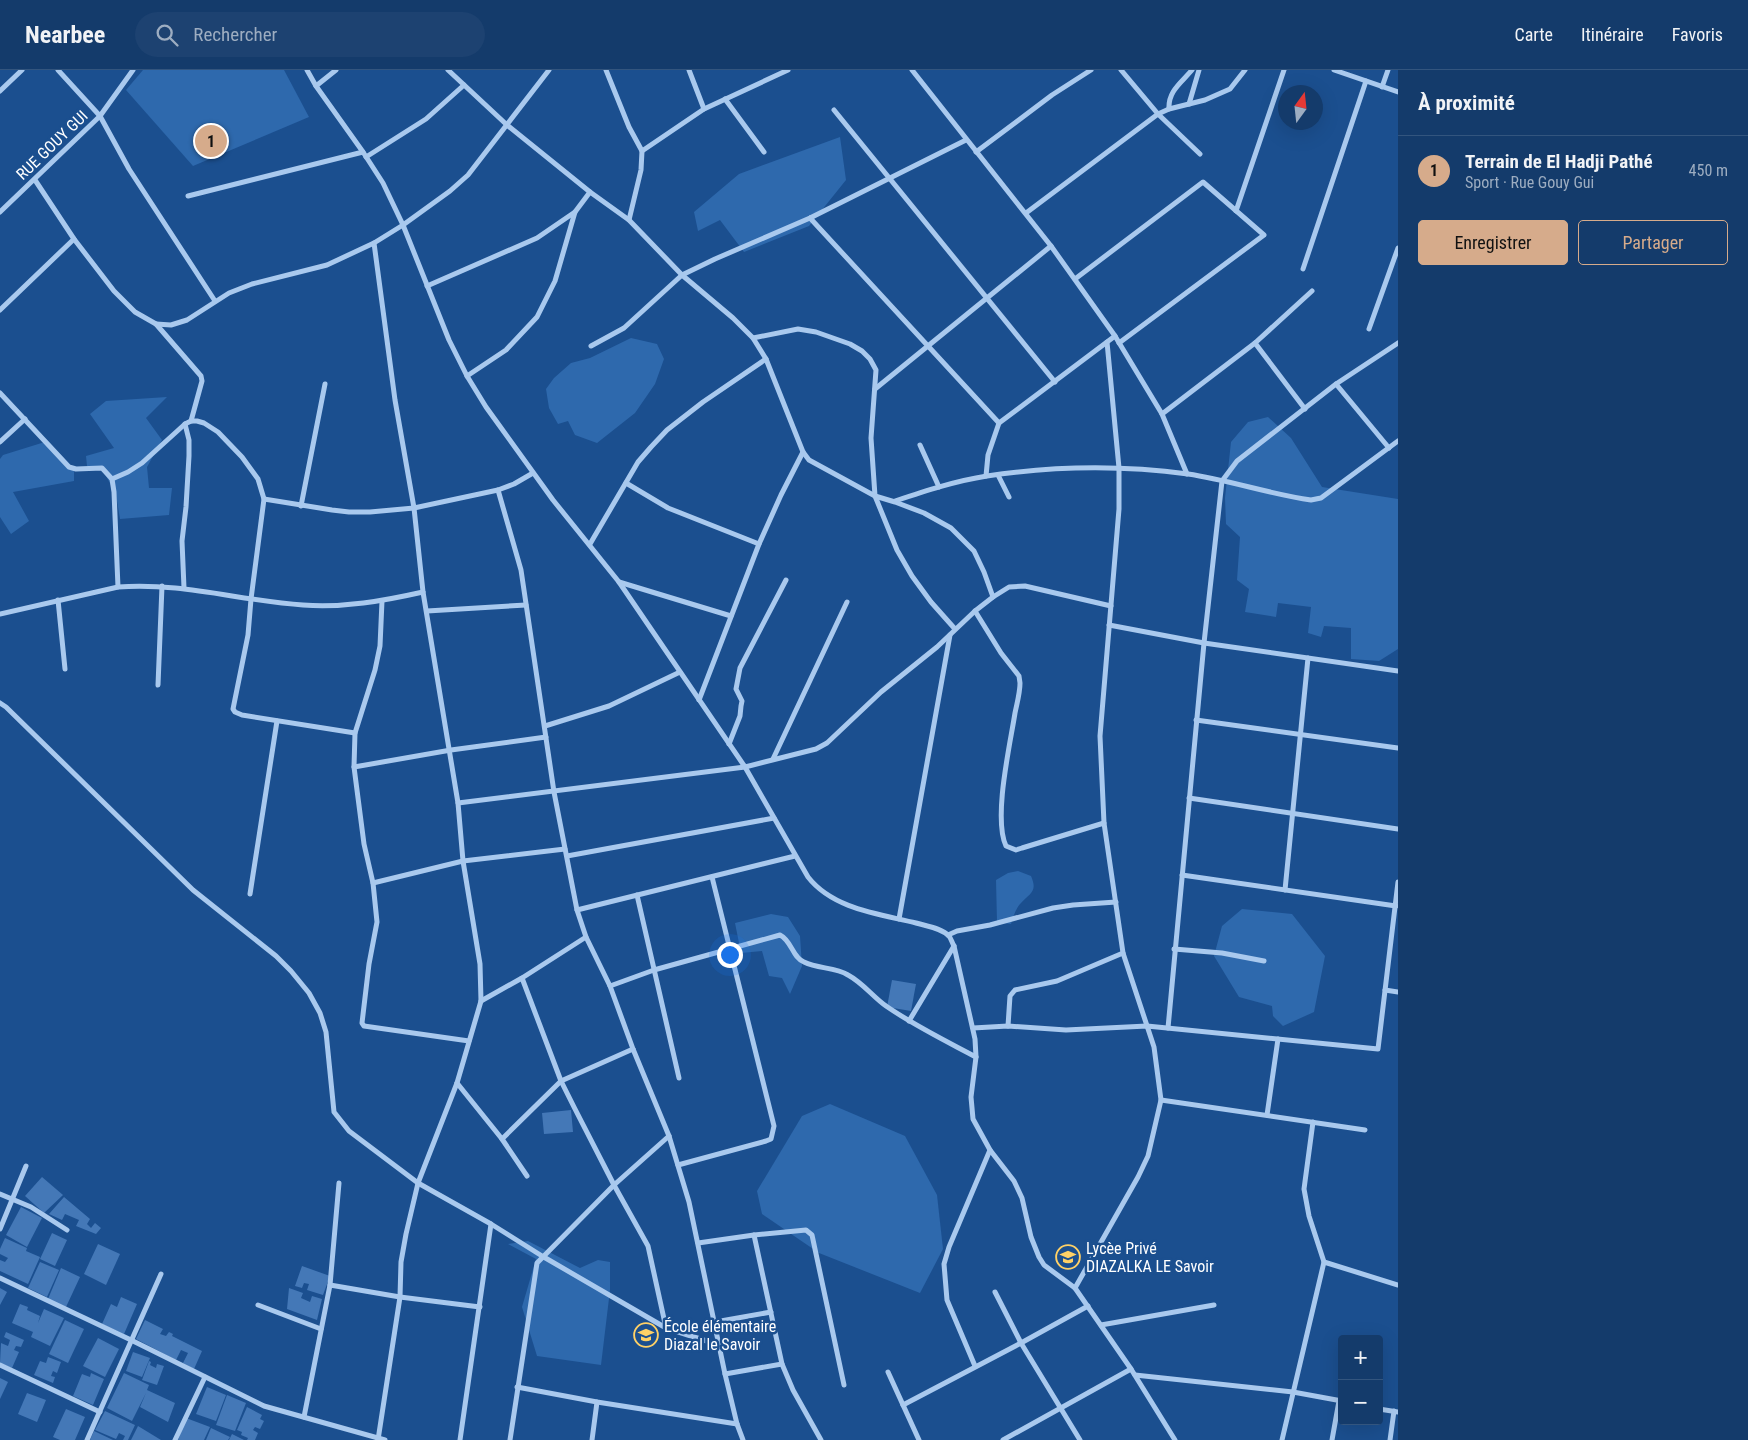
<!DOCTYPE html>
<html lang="fr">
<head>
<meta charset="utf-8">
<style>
  body { margin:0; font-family:"Roboto Condensed",sans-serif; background:#1d4271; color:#f1f3f6 }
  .controls { position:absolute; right:15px; bottom:15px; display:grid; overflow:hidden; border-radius:5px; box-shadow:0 5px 20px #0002 }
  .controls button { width:45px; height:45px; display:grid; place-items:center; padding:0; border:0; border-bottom:1px solid #33557e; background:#143b6b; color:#f1f3f6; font:25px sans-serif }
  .compass { position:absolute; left:1278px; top:15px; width:45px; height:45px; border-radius:50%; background:#143b6b; box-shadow:0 5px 20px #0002; rotate:15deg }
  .you { position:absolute; left:729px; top:884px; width:18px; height:18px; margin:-12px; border:4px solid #fff; border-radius:50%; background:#1a73e8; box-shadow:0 0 0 8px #1a73e833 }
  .badge { display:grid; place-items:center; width:32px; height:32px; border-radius:50%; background:#d6ab8b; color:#111; font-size:16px; font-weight:700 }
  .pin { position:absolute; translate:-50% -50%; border:2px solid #fff; box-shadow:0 1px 5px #0006 }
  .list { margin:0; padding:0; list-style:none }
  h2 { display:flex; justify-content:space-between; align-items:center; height:65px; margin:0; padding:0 20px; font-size:21px }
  h2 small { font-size:16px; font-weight:400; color:#9dadc1 }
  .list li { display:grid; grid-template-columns:32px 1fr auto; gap:15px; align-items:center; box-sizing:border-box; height:70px; padding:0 20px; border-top:1px solid #33557e }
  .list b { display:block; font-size:19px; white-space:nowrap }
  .list p { margin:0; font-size:16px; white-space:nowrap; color:#9dadc1 }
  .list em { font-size:16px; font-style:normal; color:#9dadc1 }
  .actions { display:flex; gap:10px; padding:15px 20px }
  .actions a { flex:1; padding:11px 0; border:1px solid #d6ab8b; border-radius:5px; text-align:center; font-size:18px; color:#d6ab8b }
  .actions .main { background:#d6ab8b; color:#111 }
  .icon { flex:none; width:28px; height:28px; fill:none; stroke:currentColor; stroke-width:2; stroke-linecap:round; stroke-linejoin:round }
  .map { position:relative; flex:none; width:1398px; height:1370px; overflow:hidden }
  header { display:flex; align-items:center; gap:30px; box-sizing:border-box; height:70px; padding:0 25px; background:#143b6b; border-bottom:1px solid #33557e }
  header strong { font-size:24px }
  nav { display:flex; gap:28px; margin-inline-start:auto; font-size:18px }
  .search { width:350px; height:45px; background:#1d4271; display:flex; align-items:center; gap:12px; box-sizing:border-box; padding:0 18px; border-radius:28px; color:#9dadc1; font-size:19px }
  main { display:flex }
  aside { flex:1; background:#143b6b }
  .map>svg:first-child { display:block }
  .green { fill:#2e69ad }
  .building { fill:#4478b7 }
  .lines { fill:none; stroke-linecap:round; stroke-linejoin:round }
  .street { stroke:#a9c9ee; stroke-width:5 }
  .labels { text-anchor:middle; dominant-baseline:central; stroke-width:5; stroke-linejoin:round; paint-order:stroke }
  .street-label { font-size:16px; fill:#fff; stroke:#1b4f8f }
  .poi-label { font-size:16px; fill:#fff; stroke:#1b4f8f; text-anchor:start }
</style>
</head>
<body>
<header>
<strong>Nearbee</strong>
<div class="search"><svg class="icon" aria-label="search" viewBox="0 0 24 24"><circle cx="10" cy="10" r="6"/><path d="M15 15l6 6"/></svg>Rechercher</div>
<nav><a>Carte</a><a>Itinéraire</a><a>Favoris</a></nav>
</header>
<main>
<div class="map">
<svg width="1398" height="1370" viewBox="0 0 1398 1370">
  <rect width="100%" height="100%" fill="#1b4f8f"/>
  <g class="green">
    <polygon points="143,0 284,0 309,47 193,96 126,20"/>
    <polygon points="840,67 846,110 809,156 744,182 720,150 698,161 694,142 739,104"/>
    <polygon points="631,268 657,274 664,289 655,314 635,343 597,373 575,365 568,351 558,354 549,338 546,319 554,308 571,293 590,288"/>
    <polygon points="167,327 146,348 162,370 147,397 149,418 172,418 169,445 120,449 116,425 103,400 87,396 86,386 114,378 90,344 106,331"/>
    <polygon points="1268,347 1291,368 1322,417 1398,429 1398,579 1379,591 1351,589 1351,558 1324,556 1321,567 1308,563 1311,537 1278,533 1276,547 1245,542 1249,519 1237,510 1240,467 1226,454 1225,428 1231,372 1248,352"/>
    <polygon points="48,371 74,399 74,411 13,422 29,451 11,464 0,447 0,389 3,385"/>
    <path d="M1018 801 1031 806C1038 822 1030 823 1021 833 1016 838 1013 847 1011 854L997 852 996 810 1008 803Z"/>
    <polygon points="1242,839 1292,844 1325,886 1314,942 1283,956 1273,946 1272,936 1239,927 1214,886 1222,856"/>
    <polygon points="771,844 788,847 800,866 802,896 790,924 782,908 769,906 762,881 741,883 735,853"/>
    <polygon points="830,1034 905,1066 937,1125 943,1179 920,1223 819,1183 762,1144 757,1121 802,1046"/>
    <polygon points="528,1171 580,1198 598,1190 610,1192 610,1220 601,1295 537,1286 522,1237 536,1189 508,1174"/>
  </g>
  <g class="building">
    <polygon points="892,910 916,914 911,941 887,937"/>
    <polygon points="571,1040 573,1062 544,1064 542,1043"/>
    <polygon points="42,1107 63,1125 44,1143 25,1126"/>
    <polygon points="64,1127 90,1149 87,1154 91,1158 95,1153 101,1158 96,1164 76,1156 79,1150 65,1144 62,1150 49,1144"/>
    <polygon points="21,1137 42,1148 27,1177 6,1165"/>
    <polygon points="52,1163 67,1170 55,1196 40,1189"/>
    <polygon points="5,1168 27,1178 26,1181 40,1187 28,1214 0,1201 0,1190 5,1192 8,1188 0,1184 0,1179"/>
    <polygon points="98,1174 120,1184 106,1215 84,1204"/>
    <polygon points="40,1192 59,1200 47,1227 28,1218"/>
    <polygon points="302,1196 330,1206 323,1225 307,1220 309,1214 304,1213 302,1218 295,1216"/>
    <polygon points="61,1198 80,1207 66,1237 48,1229"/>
    <polygon points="0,1218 7,1222 0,1235"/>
    <polygon points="289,1218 303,1223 301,1228 310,1232 312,1226 322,1229 317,1250 287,1239"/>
    <polygon points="121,1227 137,1234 124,1264 102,1254 111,1234 117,1237"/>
    <polygon points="20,1234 28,1237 27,1240 40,1246 38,1253 44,1239 64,1248 50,1276 31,1267 33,1262 12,1253"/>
    <polygon points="65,1250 84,1259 68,1293 49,1284"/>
    <polygon points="145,1250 163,1259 160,1264 166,1266 169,1262 173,1264 172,1266 202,1281 194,1299 183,1293 188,1283 181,1280 176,1290 136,1269"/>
    <polygon points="6,1262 24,1270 21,1277 16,1276 14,1280 19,1282 12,1298 0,1293 1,1273 8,1276 10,1270 4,1267"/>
    <polygon points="98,1268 119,1279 105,1307 83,1296"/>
    <polygon points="133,1282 150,1288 142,1307 126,1301"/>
    <polygon points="48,1287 61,1292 57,1303 53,1301 51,1306 55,1307 53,1313 34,1305 40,1291 46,1293"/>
    <polygon points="149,1291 151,1292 150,1295 156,1298 157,1294 164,1296 157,1315 142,1310"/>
    <polygon points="91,1303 104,1309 93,1335 73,1326 82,1304 90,1307"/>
    <polygon points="124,1303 149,1315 147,1320 175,1333 168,1352 140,1337 146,1323 132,1351 107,1338"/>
    <polygon points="0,1308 8,1312 0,1329"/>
    <polygon points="207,1317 226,1325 216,1351 196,1344"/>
    <polygon points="27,1323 46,1330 37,1352 18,1344"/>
    <polygon points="227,1325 246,1333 235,1361 216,1355"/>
    <polygon points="247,1337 262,1345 260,1349 264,1351 260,1359 255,1357 253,1360 258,1363 255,1370 247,1370 248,1368 241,1365 242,1362 237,1360"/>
    <polygon points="66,1339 85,1347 75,1370 60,1370 53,1367"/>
    <polygon points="105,1341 135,1355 128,1370 123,1370 125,1366 119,1363 116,1369 95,1360"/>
    <polygon points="186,1348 210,1357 204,1370 178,1370"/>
    <polygon points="138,1356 161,1370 131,1370"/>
    <polygon points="211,1358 230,1367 228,1370 206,1370"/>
    <polygon points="94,1361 113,1370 90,1370"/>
    <polygon points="232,1364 244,1370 229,1370"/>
  </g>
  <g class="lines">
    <g class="street">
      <polyline points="58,0 100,46 129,99 215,231"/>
      <path d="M307 0 316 16 363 82 383 113 403 155 449 270 467 306 486 337 553 430 619 512 745 697 808 807C833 839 879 844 916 853 926 856 942 858 949 866 951 868 952 873 954 876L975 969 976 987 971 1027 973 1049 990 1080 1014 1111 1022 1128 1031 1167 1039 1187 1044 1195 1075 1218 1131 1299 1175 1370"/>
      <polyline points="448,0 507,55 590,122 629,150 682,205 733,248 753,268 766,289 803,382 809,390 875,426 895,432 924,443 951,458 974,481 984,502 993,527"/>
      <polyline points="606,0 629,57 642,81 641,100 629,150"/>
      <polyline points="689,0 704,39"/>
      <polyline points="912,0 1051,176 1115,266 1162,344 1187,404"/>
      <polyline points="1121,0 1158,44 1200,84"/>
      <polyline points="1334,0 1398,22"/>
      <polyline points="316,16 336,0"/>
      <polyline points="1382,17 1388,0"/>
      <polyline points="0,21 22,0"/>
      <polyline points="725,29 764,82"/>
      <polyline points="1189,34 1199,0"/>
      <path d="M1169 39C1168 21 1181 13 1192 0"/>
      <polyline points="834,40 1055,312"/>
      <polyline points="642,81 704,39 788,0"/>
      <polyline points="976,82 1052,25 1091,0"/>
      <polyline points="366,87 426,49 464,15"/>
      <polyline points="35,110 74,169 114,221 135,242 156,254 201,306 202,311 191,351"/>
      <polyline points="188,126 363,82"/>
      <polyline points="1236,141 1284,0"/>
      <polyline points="0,142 100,46 133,0"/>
      <polyline points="1026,143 1158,44 1169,39 1205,30 1230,19 1245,0"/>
      <polyline points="810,148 999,353"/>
      <polyline points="374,173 395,330 414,438 423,522 458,733 463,791 480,894 481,931 457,1013 418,1113 406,1164 401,1192 400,1227 378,1370"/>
      <polyline points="1303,199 1366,11"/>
      <polyline points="1075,209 1203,112 1264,165 1119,273"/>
      <polyline points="427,216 537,168 575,142 590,122"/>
      <polyline points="0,240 74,169"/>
      <polyline points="156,254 171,255 187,250 229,223 252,214 327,195 374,173 403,155 450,121 468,105 549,0"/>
      <polyline points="1369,259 1398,178"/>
      <polyline points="753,268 798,259 816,262 850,274 862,281 870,289 876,300 871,368 875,426 897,480 912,506 931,532 955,559"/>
      <polyline points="1255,273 1305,339"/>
      <polyline points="591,276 624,258 682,205 715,189 810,148 966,70"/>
      <polyline points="467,306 506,280 537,247 555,211 575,142"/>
      <polyline points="1336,314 1389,378"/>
      <polyline points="875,319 1051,176"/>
      <polyline points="0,323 69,397 76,399 102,398 112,409 114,422 118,517"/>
      <polyline points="1162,344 1255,273 1312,221"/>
      <polyline points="0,372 25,349"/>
      <polyline points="920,375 939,417"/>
      <polyline points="998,405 1009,427"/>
      <polyline points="986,406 988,385 999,353 1115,266"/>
      <polyline points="112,409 128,402 142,393 185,354 191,351 197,351 204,353 218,362 242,387 258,409 264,429 251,529 248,565 233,639 235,642 242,645 355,663"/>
      <polyline points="626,413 668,438 759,474"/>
      <polyline points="498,420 521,500 554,722 577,840 586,867 610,916 633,979 669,1066 689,1132 725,1304 737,1354 743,1370"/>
      <polyline points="264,429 332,440 349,442 370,442 414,438 498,420 514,414 533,403"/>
      <path d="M895 431C925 421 955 411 987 406 1053 396 1122 395 1188 404 1229 410 1269 424 1311 430L1321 428 1398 371"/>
      <polyline points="301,436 325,314"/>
      <polyline points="590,474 638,392 651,377 667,360 703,332 766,289"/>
      <polyline points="619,512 731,546"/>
      <polyline points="184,518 182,471 186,437 189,386 189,370 185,354"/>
      <polyline points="58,530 65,599"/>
      <polyline points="382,531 380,576 375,600 355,663 354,697 364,774 373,813 377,852 369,894 362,953 364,956 469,971"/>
      <polyline points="427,541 526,535"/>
      <path d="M975 541 1001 583 1019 606 1020 613C1020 623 1017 633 1015 643 1010 675 993 748 1006 776L1016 780 1022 778 1104 753"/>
      <path d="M0 544 118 517C181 512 241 531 303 535 344 538 383 531 423 522"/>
      <polyline points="1109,555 1204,573 1398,601"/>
      <polyline points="158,615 162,516"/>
      <polyline points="699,630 759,474 781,425 803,382"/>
      <polyline points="0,633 6,637 193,820 276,886 291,901 309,923 320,943 326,962 334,1042 349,1061 418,1113 491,1154 542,1186 666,1258 719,1275"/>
      <polyline points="1196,650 1398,678"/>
      <polyline points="545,656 609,636 680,602"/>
      <polyline points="729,674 740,646 741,636 742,631 736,619 740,598 786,510"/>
      <polyline points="773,689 847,532"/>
      <polyline points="354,697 451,680 546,667"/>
      <polyline points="1189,728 1398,759"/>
      <polyline points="458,733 745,697 816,679 827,673 881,622 937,577 975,541 993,527 1009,517 1025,516 1111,536"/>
      <polyline points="567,786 774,748"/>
      <polyline points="1182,805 1396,836"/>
      <polyline points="373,813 463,791 565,779"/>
      <polyline points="1285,820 1308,588"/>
      <polyline points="250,824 277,651"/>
      <polyline points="637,825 679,1008"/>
      <polyline points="577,840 795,786"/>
      <polyline points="899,849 950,565"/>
      <polyline points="948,865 957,861 990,855 1053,838 1073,835 1116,832"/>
      <polyline points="1174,879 1222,883 1264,891"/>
      <polyline points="522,908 561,1011 574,1037 614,1115 648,1176 666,1258"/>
      <path d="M610 916 654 900 780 865C792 871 792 887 804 892 818 899 835 897 848 905 863 913 873 927 886 936 915 956 946 971 976 987"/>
      <polyline points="1385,920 1398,922"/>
      <polyline points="481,931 522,908 586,867"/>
      <polyline points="909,951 954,876"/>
      <polyline points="1008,956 1010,926 1015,920 1057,911 1123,883"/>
      <polyline points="973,958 1008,956 1066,960 1147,956 1378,979 1398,812"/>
      <polyline points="1168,958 1204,573 1222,411 1237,391 1336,314 1398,273"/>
      <polyline points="457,1013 502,1069 527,1106"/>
      <polyline points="1161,1030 1365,1060"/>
      <polyline points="1267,1045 1278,969"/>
      <polyline points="502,1069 561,1011 633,979"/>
      <polyline points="678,1095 766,1071 771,1069 774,1056 712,807"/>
      <polyline points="0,1124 31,1137 67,1160"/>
      <polyline points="0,1159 26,1096"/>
      <polyline points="754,1165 782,1294 793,1320 821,1370"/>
      <polyline points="698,1173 754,1165 806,1160 812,1165 844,1315"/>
      <polyline points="1324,1192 1398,1215"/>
      <polyline points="0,1208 131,1270 264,1336 385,1370"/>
      <polyline points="330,1215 400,1227 480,1237"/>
      <polyline points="1075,1218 1138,1107 1148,1086 1161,1030 1154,977 1123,883 1104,753 1100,666 1119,439 1119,398 1107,272"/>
      <polyline points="995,1222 1021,1273 1080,1370"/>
      <polyline points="258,1235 321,1259"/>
      <polyline points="715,1252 771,1242"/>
      <polyline points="1101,1255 1214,1235"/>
      <polyline points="0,1295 100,1342"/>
      <polyline points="975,1296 947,1230 944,1194 949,1177 990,1080"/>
      <polyline points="888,1302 919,1370"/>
      <polyline points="725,1304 782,1294"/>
      <polyline points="1135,1305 1293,1322 1342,1331"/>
      <polyline points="517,1317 597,1332 737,1354"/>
      <polyline points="903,1335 1021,1273 1088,1236"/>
      <polyline points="1379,1339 1398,1342"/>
      <polyline points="304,1347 330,1215 339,1113"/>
      <polyline points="87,1370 161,1204"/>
      <polyline points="175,1370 205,1307"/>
      <polyline points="460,1370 491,1154"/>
      <polyline points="510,1370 537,1193 614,1115 669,1066"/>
      <polyline points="592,1370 597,1332"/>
      <polyline points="1003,1370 1131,1299"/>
      <polyline points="1282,1370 1324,1192 1309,1146 1304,1119 1313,1052"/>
      <polyline points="1332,1370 1339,1331"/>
      <polyline points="1390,1370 1394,1341"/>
    </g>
  </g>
  <defs>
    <g id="school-ring" transform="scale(1.25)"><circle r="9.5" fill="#1b4f8f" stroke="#ffd166" stroke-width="1.5"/><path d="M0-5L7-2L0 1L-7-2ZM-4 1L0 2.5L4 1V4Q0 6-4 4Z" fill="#ffd166"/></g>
  </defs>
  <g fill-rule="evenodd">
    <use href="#school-ring" x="1068" y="1187"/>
    <use href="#school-ring" x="646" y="1265"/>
  </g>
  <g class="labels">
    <g class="street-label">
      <text transform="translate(52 75) rotate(-44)">RUE GOUY GUI</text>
    </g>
    <g class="poi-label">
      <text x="1086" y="1178">Lycèe Privé<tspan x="1086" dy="18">DIAZALKA LE Savoir</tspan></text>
      <text x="664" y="1256">École élémentaire<tspan x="664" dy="18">Diazal le Savoir</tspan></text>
    </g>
  </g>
</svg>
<div class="controls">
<button>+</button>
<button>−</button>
</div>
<svg class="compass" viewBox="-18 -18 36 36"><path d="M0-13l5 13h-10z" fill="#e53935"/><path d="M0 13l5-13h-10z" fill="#9dadc1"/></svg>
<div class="you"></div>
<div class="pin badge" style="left:211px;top:71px">1</div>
</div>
<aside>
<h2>À proximité<small></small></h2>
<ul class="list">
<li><span class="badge">1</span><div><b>Terrain de El Hadji Pathé</b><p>Sport · Rue Gouy Gui</p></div><em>450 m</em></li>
</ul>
<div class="actions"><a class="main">Enregistrer</a><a>Partager</a></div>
</aside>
</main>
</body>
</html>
